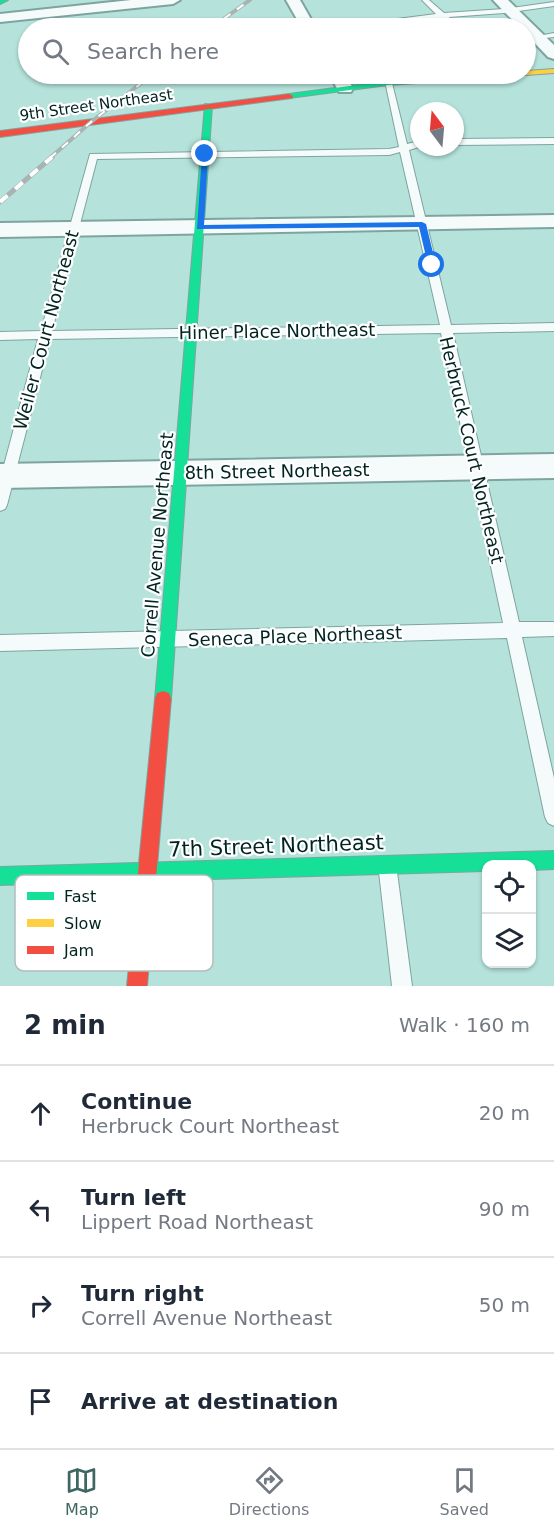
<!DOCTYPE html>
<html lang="en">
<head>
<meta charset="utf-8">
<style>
  body { margin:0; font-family:"DejaVu Sans",sans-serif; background:#f2f2f3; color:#1f2937 }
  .controls { position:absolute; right:18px; bottom:18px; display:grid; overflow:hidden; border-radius:12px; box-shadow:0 2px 4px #0004 }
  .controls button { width:54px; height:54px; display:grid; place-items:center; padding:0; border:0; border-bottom:2px solid #e0e1e3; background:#fff; color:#1f2937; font:30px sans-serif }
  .compass { position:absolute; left:410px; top:102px; width:54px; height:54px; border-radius:50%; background:#fff; box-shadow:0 2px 4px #0004; rotate:344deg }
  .stop { position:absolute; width:18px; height:18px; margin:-14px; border:4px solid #1a73e8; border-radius:50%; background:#fff }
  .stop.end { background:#1a73e8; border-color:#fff; box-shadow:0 2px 6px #0008 }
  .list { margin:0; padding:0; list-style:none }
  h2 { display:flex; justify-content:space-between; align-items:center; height:78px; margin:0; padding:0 24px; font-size:26px }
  h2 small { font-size:20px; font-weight:400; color:#747a83 }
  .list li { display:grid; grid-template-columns:39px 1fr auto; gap:18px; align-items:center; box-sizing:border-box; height:96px; padding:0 24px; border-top:2px solid #e0e1e3 }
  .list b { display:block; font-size:22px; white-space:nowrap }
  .list p { margin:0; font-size:20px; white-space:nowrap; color:#747a83 }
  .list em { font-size:20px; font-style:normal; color:#747a83 }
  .icon { flex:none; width:33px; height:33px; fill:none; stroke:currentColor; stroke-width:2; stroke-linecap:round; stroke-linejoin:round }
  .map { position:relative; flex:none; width:554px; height:986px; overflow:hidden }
  .search { position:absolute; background:#fff; box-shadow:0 2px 4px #0004; left:18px; right:18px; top:18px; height:66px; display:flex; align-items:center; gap:15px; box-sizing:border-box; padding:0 21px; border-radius:33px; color:#747a83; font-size:22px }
  .sheet { height:462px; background:#fff }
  nav { display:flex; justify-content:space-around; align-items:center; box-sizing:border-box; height:84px; border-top:2px solid #e0e1e3; background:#fff; font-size:16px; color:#747a83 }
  nav a { display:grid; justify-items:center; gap:3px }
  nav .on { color:#3f6762 }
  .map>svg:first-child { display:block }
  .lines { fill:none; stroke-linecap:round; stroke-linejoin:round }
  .lane-casing { stroke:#7fa49f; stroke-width:2 }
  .street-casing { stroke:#7fa49f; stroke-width:4 }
  .fast-casing { stroke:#7fa49f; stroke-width:2 }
  .slow-casing { stroke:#7fa49f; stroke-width:2 }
  .jam-casing { stroke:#7fa49f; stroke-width:2 }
  .lane { fill:#f4fbfa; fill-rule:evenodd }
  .street { fill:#f4fbfa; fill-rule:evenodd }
  .fast { fill:#16e098; fill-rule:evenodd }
  .slow { fill:#ffcf43; fill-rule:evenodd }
  .jam { fill:#f24e42; fill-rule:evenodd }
  .rail-far1-casing { stroke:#a8b4b2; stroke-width:4 }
  .rail-casing { stroke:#a8b4b2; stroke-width:5 }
  .rail-far1 { stroke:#fff; stroke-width:2; stroke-dasharray:8; stroke-linecap:butt }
  .rail { stroke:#fff; stroke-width:4; stroke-dasharray:10; stroke-linecap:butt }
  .route { fill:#1a73e8 }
  .labels { text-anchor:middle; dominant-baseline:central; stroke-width:4.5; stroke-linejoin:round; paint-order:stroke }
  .far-street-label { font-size:15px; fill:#002420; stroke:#fff }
  .street-label { font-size:18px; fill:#002420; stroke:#fff }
  .near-street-label { font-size:21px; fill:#002420; stroke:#fff }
  .key { fill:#fff; stroke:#b2bdbc; stroke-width:1.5 }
  .key-label { font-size:16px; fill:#002420 }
</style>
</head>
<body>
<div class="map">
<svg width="554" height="986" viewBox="0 0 554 986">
  <rect width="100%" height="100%" fill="#b5e3dc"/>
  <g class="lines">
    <g class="lane-casing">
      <g id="lane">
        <polygon points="422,0 429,0 444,13 504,9 554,2 554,6 504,13 449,17 459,28 453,28 441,18 345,28 327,28 436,14"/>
        <polygon points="554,33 554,37 537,39 533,37"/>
        <path d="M385 81 392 83 407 144 419 141V147L409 150 451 325 554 323V331L453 333 519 622H554V636L522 637 554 778V826L548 823 545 817 507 638 0 651V635L503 623 441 333 50 339 7 505 5 509 0 511V480L38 339 0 340V332L41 331 90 154 389 149 399 147ZM400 152 440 325 52 331 97 159 389 155Z"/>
        <polygon points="554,138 554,144 455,145 455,139"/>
        <polygon points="388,863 395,865 397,872 412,986 392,986 379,872 381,865"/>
      </g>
    </g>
    <g class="street-casing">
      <g id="street">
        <polygon points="131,0 180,0 173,4 0,22 0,14"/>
        <polygon points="286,0 300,0 316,28 302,28"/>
        <polygon points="493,0 508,0 554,45 554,59 548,57 526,34 526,28 520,28"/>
        <polygon points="329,74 345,74 353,88 351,92 339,92"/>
        <polygon points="554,215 554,227 0,237 0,223"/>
        <polygon points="554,454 554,478 0,488 0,464"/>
      </g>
    </g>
    <g class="fast-casing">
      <g id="fast">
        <polygon points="0,0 8,0 0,4"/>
        <polygon points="492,74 523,74 519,76 388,85 289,98 285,96 289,94 388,81"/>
        <polygon points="205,104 212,106 171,699 169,705 163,707 157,705 155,699"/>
        <polygon points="554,851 554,869 532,870 532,864 486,864 486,871 0,885 0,867"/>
      </g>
    </g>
    <g class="slow-casing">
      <polygon id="slow" points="554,69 554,73 526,75 522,74 526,74 526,71"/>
    </g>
    <g class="jam-casing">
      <g id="jam">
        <polygon points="289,94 293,96 292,98 0,137 0,131"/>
        <polygon points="163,691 169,693 171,699 147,986 127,986 155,699 157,693"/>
      </g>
    </g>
    <use href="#lane" class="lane"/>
    <use href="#street" class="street"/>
    <use href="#fast" class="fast"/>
    <use href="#slow" class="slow"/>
    <use href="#jam" class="jam"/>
    <g class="rail-far1-casing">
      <g id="rail-far1">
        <polyline points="211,28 250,0"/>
        <polyline points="50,158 91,122 153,74"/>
      </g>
    </g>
    <g class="rail-casing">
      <polyline id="rail" points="0,202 52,157"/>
    </g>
    <use href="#rail-far1" class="rail-far1"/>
    <use href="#rail" class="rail"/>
  </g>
  <polygon class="route" points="205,152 208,154 204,225 422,222 426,224 436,265 432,267 428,265 419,227 197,229 202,154"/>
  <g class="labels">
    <g class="far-street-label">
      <text transform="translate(96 105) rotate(-8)">9th Street Northeast</text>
    </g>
    <g class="street-label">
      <text transform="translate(46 330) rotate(-75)">Weiler Court Northeast</text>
      <text transform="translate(277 331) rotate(-1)">Hiner Place Northeast</text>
      <text transform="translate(472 450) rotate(77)">Herbruck Court Northeast</text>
      <text transform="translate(277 471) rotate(-1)">8th Street Northeast</text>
      <text transform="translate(157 545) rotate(-85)">Correll Avenue Northeast</text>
      <text transform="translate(295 636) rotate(-2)">Seneca Place Northeast</text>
    </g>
    <g class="near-street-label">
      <text transform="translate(276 846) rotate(-2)">7th Street Northeast</text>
    </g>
  </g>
  <rect x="15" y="875" width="198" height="96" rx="9" class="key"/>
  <rect x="27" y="892" width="27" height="8" fill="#16e098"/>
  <rect x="27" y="919" width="27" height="8" fill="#ffcf43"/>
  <rect x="27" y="946" width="27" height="8" fill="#f24e42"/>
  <g class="key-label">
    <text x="64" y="902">Fast</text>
    <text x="64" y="929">Slow</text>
    <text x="64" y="956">Jam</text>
  </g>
</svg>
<div class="controls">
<button><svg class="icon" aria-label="locate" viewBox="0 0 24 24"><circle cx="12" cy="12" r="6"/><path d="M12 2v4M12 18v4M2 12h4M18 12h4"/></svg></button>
<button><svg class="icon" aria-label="layers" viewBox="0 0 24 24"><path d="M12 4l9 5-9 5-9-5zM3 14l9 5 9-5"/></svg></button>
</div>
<svg class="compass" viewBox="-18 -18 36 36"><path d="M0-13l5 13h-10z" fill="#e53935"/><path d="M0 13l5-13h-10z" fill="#747a83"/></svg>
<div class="stop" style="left:432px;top:265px"></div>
<div class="stop end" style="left:205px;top:154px"></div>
<div class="search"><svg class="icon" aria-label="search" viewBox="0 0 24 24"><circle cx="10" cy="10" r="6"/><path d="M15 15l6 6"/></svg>Search here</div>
</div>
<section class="sheet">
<h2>2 min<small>Walk · 160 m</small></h2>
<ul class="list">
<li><svg class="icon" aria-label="ahead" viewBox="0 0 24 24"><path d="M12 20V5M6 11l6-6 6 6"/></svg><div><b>Continue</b><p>Herbruck Court Northeast</p></div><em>20 m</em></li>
<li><svg class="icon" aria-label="left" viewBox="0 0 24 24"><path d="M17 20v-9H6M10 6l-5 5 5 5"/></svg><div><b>Turn left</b><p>Lippert Road Northeast</p></div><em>90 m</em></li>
<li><svg class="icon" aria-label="right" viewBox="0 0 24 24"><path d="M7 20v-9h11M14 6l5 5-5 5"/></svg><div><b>Turn right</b><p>Correll Avenue Northeast</p></div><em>50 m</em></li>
<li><svg class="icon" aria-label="arrive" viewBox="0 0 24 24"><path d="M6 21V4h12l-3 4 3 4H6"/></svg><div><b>Arrive at destination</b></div></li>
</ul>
</section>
<nav>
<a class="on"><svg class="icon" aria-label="map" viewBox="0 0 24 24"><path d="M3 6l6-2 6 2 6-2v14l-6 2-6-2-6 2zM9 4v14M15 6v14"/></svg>Map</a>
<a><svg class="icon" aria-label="directions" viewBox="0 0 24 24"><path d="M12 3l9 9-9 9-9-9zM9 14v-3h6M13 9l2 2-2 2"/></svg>Directions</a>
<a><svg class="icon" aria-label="saved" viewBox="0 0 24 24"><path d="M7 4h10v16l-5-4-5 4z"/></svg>Saved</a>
</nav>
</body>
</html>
